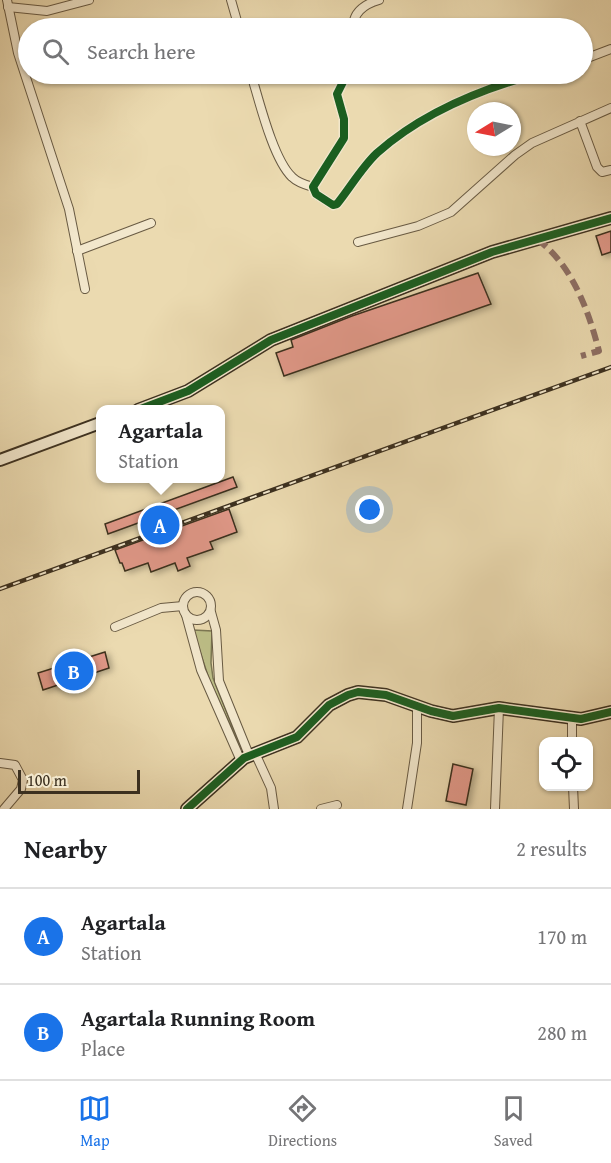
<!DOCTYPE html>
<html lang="en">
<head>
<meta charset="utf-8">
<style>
  body { margin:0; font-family:"Gentium Book Plus",serif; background:#f2f2f2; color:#202124 }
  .controls { position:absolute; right:18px; bottom:18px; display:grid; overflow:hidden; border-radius:12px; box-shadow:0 2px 4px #0004 }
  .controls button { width:54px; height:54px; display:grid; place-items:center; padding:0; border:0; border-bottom:2px solid #e0e0e0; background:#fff; color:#202124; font:30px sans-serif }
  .compass { position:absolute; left:467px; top:102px; width:54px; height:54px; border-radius:50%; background:#fff; box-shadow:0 2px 4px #0004; rotate:260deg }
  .scale { position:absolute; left:18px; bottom:15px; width:122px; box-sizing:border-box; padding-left:6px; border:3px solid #3c301f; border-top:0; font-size:16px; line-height:21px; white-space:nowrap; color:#3c301f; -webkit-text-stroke:4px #f2e7cc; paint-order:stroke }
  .you { position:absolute; left:370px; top:510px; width:21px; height:21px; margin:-15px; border:4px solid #fff; border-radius:50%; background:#1a73e8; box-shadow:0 0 0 9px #1a73e833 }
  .badge { display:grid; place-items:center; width:39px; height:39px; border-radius:50%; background:#1a73e8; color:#fff; font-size:20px; font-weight:700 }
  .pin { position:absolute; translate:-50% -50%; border:3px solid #fff; box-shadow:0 2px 6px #0006 }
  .popup { position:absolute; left:96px; top:405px; width:129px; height:78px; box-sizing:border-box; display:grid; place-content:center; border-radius:12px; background:#fff; filter:drop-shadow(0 2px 4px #0005); font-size:20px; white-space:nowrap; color:#757577 }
  .popup b { font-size:22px; color:#202124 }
  .popup::after { content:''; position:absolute; left:50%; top:100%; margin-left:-12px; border:12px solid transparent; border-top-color:#fff }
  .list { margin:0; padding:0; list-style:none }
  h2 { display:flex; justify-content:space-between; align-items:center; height:78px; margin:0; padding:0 24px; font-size:26px }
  h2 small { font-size:20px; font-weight:400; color:#757577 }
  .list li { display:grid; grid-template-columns:39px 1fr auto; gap:18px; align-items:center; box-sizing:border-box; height:96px; padding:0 24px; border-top:2px solid #e0e0e0 }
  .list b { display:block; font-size:22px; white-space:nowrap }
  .list p { margin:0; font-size:20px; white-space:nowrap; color:#757577 }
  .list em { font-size:20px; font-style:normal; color:#757577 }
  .icon { flex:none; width:33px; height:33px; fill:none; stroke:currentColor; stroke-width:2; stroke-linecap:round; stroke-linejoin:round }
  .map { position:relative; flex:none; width:611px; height:809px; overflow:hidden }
  .search { position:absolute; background:#fff; box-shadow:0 2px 4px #0004; left:18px; right:18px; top:18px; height:66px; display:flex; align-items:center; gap:15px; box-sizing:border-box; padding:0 21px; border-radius:33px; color:#757577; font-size:22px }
  .sheet { height:270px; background:#fff }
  nav { display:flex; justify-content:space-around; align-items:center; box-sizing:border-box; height:84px; border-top:2px solid #e0e0e0; background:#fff; font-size:16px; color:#757577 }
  nav a { display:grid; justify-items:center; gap:3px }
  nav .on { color:#1a73e8 }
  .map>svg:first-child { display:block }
  .green { fill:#bdbe87; stroke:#7c7753; stroke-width:1.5 }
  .building { fill:#e09888; stroke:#3c301f; stroke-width:1.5; filter:url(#shadow) }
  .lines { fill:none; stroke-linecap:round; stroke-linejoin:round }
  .street-casing { stroke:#685a43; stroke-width:10 }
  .secondary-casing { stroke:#3c301f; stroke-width:14 }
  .street { stroke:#f2e7cc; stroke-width:8 }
  .secondary { stroke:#f2e7cc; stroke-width:10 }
  .rail-casing { stroke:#3c301f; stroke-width:4.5 }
  .rail { stroke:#f2e7cc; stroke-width:2; stroke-dasharray:7; stroke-linecap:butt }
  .quiet { stroke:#8d6e63; stroke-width:6; stroke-dasharray:12 6; stroke-linecap:butt }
  .cycleway-casing { stroke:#f2e7cc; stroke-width:11 }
  .cycleway { stroke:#1b5e20; stroke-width:8 }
</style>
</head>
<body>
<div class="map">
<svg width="611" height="809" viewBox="0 0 611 809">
  <defs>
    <filter id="shadow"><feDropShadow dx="3.5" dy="2" stdDeviation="3" flood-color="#0004"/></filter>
  </defs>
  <rect width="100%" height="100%" fill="#ebdab0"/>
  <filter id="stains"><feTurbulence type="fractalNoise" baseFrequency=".00333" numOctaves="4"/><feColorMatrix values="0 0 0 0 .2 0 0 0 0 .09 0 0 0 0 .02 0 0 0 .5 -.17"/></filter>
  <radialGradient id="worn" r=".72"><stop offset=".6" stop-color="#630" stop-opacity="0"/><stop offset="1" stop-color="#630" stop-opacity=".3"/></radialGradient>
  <polygon class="green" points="193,630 212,631 211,663 213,678 242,751 209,679"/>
  <g class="building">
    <polygon points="611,231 611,252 602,255 596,236"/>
    <polygon points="478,273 491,304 284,376 276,353 293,347 291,340 352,316"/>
    <polygon points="233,477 237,487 108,534 105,524"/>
    <polygon points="229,509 237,532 210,542 213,549 187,558 190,566 178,571 175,563 151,572 148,563 125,571 122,563 120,563 115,550"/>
    <polygon points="105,652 109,668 43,690 38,673"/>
    <polygon points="453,764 473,769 466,805 446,801"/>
  </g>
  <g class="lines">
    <g class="street-casing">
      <g id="street">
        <polyline points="7,0 18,53 69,209 85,289"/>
        <polyline points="231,0 239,28"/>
        <polyline points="8,7 47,11 89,0"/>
        <path d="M353 28C353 12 365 4 379 0"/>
        <polyline points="582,60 611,49"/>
        <path d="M251 74C259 100 273 159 292 177 298 183 306 185 313 187"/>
        <path d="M347 74 337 94 344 119V138L313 187 316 194 333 205 337 204C350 188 362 167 377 153 421 114 481 89 537 74"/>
        <polyline points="580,121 597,167 602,172 611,170"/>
        <polyline points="358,242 418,226 451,212 515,155 532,143 611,108"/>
        <polyline points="77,251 151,223"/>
        <circle cx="197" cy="606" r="14"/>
        <polyline points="211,612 216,630 219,681 249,755"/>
        <polyline points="186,615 201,670 241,761"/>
        <polyline points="115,627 161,608 183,606"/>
        <polyline points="572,742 572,718"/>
        <polyline points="255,753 271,788 274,809"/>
        <polyline points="0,763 15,765 23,780 21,789 4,809"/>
        <polyline points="573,786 574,809"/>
        <polyline points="321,809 337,805"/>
        <polyline points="407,809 417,743 417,706"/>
        <polyline points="495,809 499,708"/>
      </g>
    </g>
    <g class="secondary-casing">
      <g id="secondary">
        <polyline points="138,410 188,391 271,340 492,252 611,218"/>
        <polyline points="0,460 100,423"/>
        <polyline points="187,809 244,758 297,737 329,705 348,695 358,692 386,695 431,711 453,716 499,708 581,719 611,712"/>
      </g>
    </g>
    <use href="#street" class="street"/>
    <use href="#secondary" class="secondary"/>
    <g class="rail-casing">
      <polyline id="rail" points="0,589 611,367"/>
    </g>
    <use href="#rail" class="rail"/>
    <path class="quiet" d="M537 239C572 265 588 309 599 351L581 356"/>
    <g class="cycleway-casing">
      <g id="cycleway">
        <path d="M347 74 337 94 344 119V138L313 187 316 194 333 205 337 204C350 188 362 167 377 153 421 114 481 89 537 74"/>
        <polyline points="138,410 188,391 271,340 492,252 611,218"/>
        <polyline points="187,809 244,758 297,737 329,705 348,695 358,692 386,695 431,711 453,716 499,708 581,719 611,712"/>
      </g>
    </g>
    <use href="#cycleway" class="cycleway"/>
  </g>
  <rect width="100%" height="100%" filter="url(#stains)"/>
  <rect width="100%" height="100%" fill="url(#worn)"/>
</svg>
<div class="controls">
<button><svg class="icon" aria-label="locate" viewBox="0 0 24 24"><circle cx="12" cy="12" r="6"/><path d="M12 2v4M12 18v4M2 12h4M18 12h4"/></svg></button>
</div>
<svg class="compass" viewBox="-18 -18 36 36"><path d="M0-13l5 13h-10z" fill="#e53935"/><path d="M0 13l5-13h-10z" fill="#757577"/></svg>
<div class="scale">100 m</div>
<div class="you"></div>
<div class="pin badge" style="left:160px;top:525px">A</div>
<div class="popup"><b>Agartala</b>Station</div>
<div class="pin badge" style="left:74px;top:671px">B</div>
<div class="search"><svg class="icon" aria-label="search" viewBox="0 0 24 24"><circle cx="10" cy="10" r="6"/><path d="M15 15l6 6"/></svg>Search here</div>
</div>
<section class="sheet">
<h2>Nearby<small>2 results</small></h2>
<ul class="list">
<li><span class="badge">A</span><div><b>Agartala</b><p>Station</p></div><em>170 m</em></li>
<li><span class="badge">B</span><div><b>Agartala Running Room</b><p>Place</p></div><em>280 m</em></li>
</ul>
</section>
<nav>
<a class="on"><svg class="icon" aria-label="map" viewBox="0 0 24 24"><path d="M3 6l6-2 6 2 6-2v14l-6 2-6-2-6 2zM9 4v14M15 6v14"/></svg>Map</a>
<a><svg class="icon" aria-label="directions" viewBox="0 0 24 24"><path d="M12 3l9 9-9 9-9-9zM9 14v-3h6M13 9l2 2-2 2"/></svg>Directions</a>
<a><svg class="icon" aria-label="saved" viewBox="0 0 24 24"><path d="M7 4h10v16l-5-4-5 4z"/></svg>Saved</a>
</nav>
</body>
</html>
